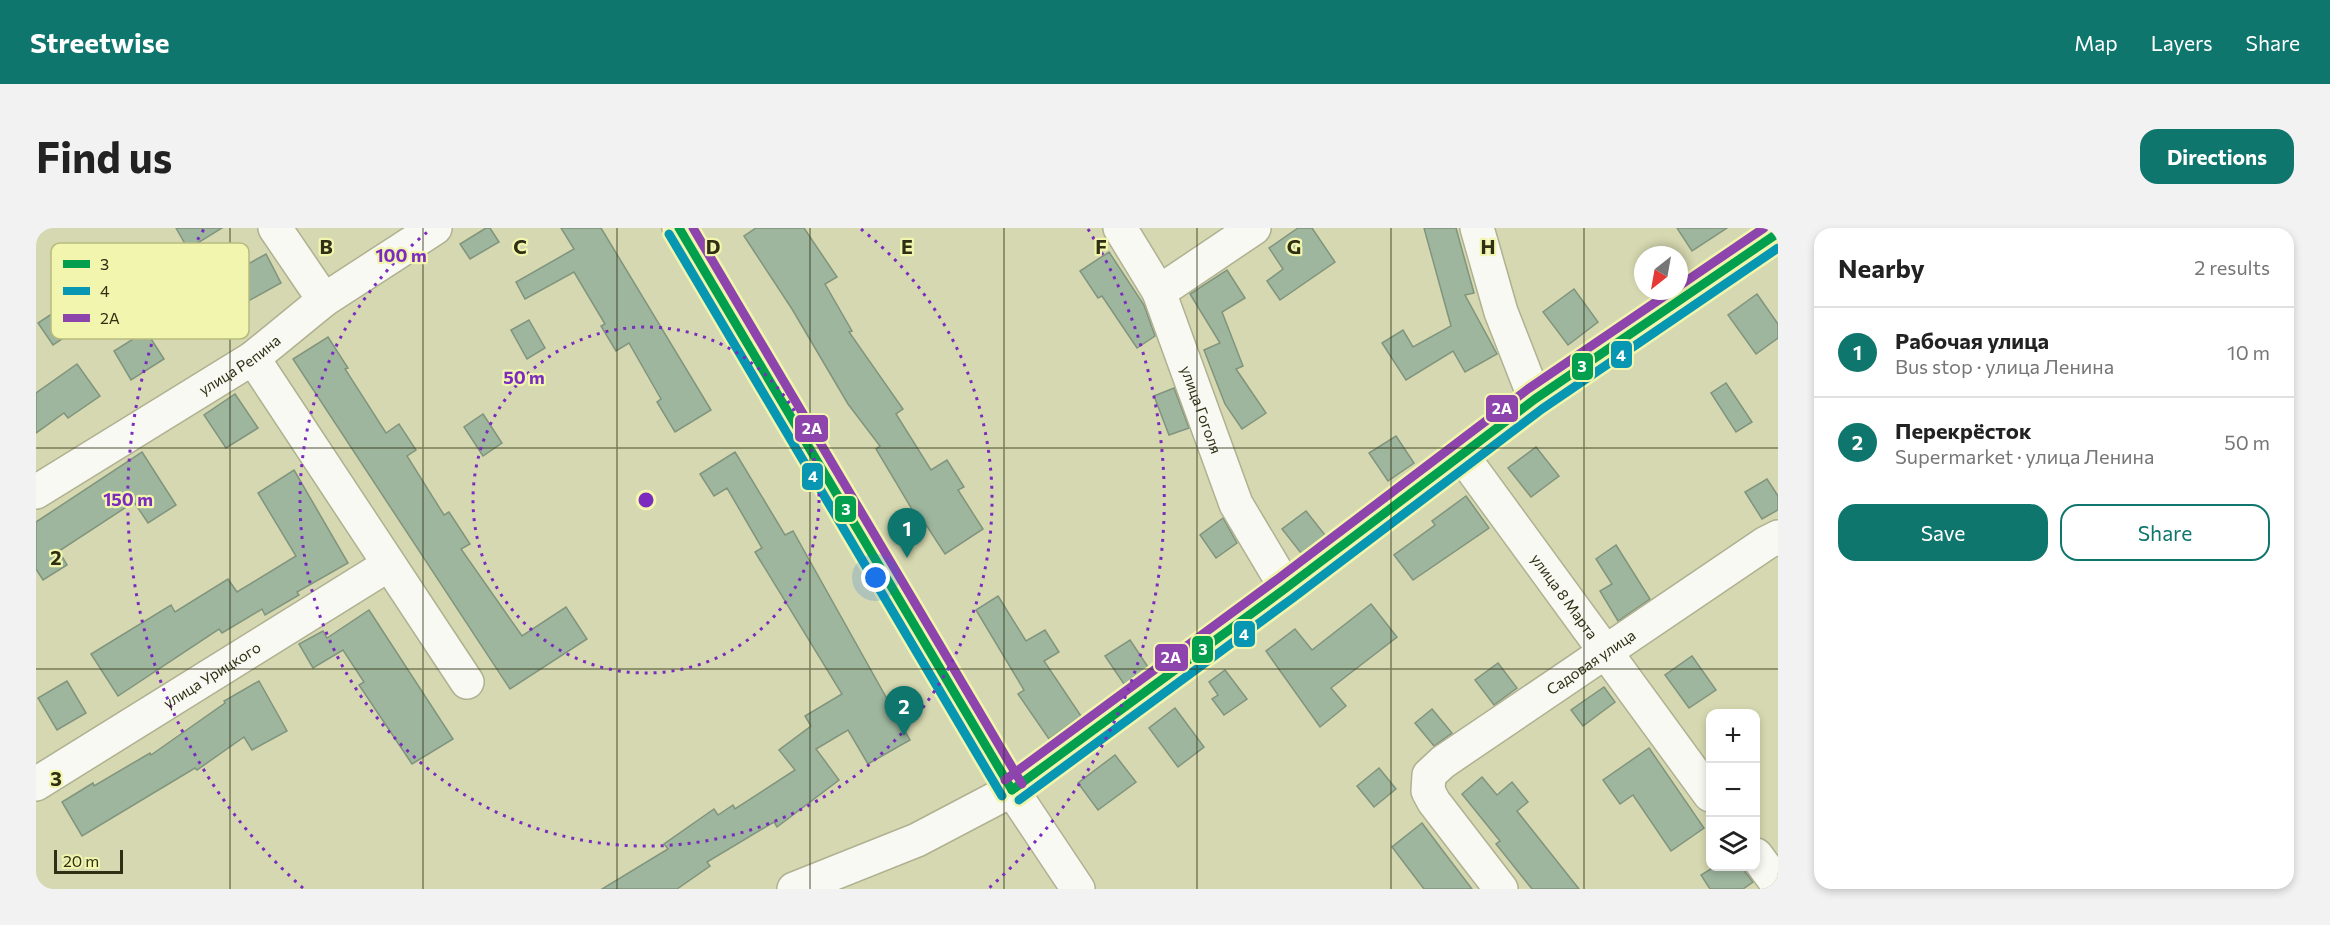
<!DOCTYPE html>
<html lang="en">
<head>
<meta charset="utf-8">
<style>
  body { margin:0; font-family:Commissioner,sans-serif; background:#f2f2f2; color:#222 }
  .controls { position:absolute; right:18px; bottom:18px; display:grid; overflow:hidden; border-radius:12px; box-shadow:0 3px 9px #0003 }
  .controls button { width:54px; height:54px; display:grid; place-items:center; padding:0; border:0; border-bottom:2px solid #e0e0e0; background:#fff; color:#222; font:30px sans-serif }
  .compass { position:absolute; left:1598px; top:18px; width:54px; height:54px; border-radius:50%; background:#fff; box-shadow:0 3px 9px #0003; rotate:211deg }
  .scale { position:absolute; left:18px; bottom:15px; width:69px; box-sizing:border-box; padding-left:6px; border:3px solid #2e2f13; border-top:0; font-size:16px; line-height:21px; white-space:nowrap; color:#2e2f13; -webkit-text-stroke:4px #f1f5ad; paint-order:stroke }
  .you { position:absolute; left:840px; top:350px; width:21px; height:21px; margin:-15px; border:4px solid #fff; border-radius:50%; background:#1a73e8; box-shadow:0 0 0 9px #1a73e833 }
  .badge { display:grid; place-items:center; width:39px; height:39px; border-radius:50%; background:#0f766e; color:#fff; font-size:20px; font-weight:700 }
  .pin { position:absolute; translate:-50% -50px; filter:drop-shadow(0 2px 3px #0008) }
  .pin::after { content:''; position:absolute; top:32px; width:21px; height:18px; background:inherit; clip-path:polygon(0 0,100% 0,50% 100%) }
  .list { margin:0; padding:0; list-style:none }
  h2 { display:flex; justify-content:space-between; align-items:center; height:78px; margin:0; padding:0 24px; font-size:26px }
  h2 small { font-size:20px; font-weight:400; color:#767676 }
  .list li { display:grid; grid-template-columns:39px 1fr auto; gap:18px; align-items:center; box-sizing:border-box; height:90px; padding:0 24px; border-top:2px solid #e0e0e0 }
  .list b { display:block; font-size:22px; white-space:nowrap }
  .list p { margin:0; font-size:20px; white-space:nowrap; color:#767676 }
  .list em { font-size:20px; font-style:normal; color:#767676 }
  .actions { display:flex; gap:12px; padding:18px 24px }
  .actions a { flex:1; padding:14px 0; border:2px solid #0f766e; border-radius:18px; text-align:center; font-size:21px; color:#0f766e }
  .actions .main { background:#0f766e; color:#fff }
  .icon { flex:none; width:33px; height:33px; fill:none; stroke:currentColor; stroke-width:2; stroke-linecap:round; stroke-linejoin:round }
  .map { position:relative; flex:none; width:1742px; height:661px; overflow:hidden; border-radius:18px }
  header { display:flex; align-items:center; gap:36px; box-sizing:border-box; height:84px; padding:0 30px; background:#0f766e; color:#fff }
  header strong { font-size:28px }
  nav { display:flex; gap:33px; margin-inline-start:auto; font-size:21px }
  .intro { display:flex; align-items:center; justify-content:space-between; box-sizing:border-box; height:144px; padding:0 36px }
  h1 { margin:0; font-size:42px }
  .button { padding:15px 27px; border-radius:18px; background:#0f766e; color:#fff; font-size:21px; font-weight:700 }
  main { display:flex; gap:36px; padding:0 36px }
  aside { flex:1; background:#fff; border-radius:18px; box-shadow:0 3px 9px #0003 }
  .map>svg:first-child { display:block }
  .building { fill:#9eb69d; stroke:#81947d; stroke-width:1.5 }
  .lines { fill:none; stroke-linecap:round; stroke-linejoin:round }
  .minor-casing { stroke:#afb191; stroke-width:36 }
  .minor { stroke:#f9f9f3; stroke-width:33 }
  .bus-1-casing { stroke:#f1f5ad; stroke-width:14 }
  .bus-2-casing { stroke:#f1f5ad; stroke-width:14 }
  .bus-3-casing { stroke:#f1f5ad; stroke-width:14 }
  .bus-1 { stroke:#02a04e; stroke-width:9 }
  .bus-2 { stroke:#0797b2; stroke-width:9 }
  .bus-3 { stroke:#8e44ad; stroke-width:9 }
  .grid { fill:none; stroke:#2e2f13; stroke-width:1.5; stroke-opacity:0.55 }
  .ring { fill:none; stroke:#7b2cbf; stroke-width:3; stroke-dasharray:3 6 }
  .labels { text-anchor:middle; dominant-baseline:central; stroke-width:4.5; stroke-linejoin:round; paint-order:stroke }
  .street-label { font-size:15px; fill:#2e2f13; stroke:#f1f5ad }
  .key { fill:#f1f5ad; stroke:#b6ba7f; stroke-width:1.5 }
  .key-label { font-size:16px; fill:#2e2f13 }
  .grid-label { font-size:20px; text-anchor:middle; font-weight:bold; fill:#2e2f13; stroke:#f1f5ad; stroke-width:4.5; stroke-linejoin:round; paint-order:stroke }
  .centre { fill:#7b2cbf; stroke:#f1f5ad; stroke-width:3 }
  .ring-label { font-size:18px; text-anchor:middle; font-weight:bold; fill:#7b2cbf; stroke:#f1f5ad; stroke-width:4.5; stroke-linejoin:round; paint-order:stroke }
  .line-badge { stroke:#f1f5ad; stroke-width:2 }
  .badge-label { font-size:16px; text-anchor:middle; font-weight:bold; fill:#fff }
</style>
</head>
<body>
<header>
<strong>Streetwise</strong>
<nav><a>Map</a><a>Layers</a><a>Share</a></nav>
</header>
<div class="intro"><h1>Find us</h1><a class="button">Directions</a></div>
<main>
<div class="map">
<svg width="1742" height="661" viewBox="0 0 1742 661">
  <rect width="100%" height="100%" fill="#d5d8b0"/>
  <g class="building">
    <polygon points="140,0 186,0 152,21"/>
    <polygon points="450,0 454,0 463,14 434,31 424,16"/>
    <polygon points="525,0 565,0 675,182 639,204 621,174 625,171 593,115 580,123 565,98 569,96 538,44 489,71 480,54 538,21"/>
    <polygon points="720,0 768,0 801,49 789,56 816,103 813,104 867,181 860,186 895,242 911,232 928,259 922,262 947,301 909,326 883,286 880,288 840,221 844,218 812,176 756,81 708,8"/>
    <polygon points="1262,0 1276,0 1299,34 1244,72 1231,53 1247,41 1233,20"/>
    <polygon points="1388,0 1420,0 1438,65 1429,67 1461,126 1429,144 1417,123 1370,152 1346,115 1367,102 1377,119 1415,98"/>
    <polygon points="1641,0 1691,0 1656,23"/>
    <polygon points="1073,24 1108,77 1119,108 1101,120 1066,68 1062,70 1044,43"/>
    <polygon points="98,25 125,64 164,41 174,57 230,26 245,55 156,104 143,82 122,96 82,35"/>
    <polygon points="1191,42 1209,70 1186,84 1207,138 1200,141 1230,185 1206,201 1189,176 1168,122 1184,115 1154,66"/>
    <polygon points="1538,61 1562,94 1532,117 1507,84"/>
    <polygon points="1721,66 1742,96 1742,110 1720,126 1692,87"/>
    <polygon points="37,72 52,94 17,117 2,95"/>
    <polygon points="493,92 509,120 491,131 475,102"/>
    <polygon points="110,103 128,131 95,152 78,123"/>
    <polygon points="292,109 312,140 309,141 350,205 363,196 380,222 371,228 408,287 413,284 434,316 425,321 486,408 530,379 551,411 474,461 257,131"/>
    <polygon points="41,136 64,168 32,190 28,185 0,205 0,165"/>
    <polygon points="1690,155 1716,194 1700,204 1675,165"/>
    <polygon points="1138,160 1153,200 1133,207 1118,168"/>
    <polygon points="199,166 222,200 190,220 168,187"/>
    <polygon points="447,186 466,215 447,228 428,199"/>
    <polygon points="1360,208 1378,235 1352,253 1333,225"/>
    <polygon points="1500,219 1523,248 1495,269 1472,240"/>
    <polygon points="106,224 140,277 112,295 98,274 23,323 31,337 7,352 0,341 0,294"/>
    <polygon points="699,224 749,307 757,303 874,512 832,536 812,502 780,521 803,552 741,599 738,594 671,634 674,638 641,661 566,661 632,621 628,616 678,581 682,587 697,577 699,581 759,542 743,522 775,498 769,488 806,466 719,324 726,320 691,260 678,268 664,246"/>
    <polygon points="258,242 312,335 261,364 263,367 229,387 226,381 186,405 183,401 82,468 55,426 135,377 139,384 192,351 201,364 260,328 222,265"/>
    <polygon points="1731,251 1742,268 1742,282 1726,291 1709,264"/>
    <polygon points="1430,268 1453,300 1377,352 1358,327 1399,297 1396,293"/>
    <polygon points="1270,283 1289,307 1265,325 1246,301"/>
    <polygon points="1187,290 1201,315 1180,330 1164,307"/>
    <polygon points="1580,317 1614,371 1582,393 1564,363 1576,356 1560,331"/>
    <polygon points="962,368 990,413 1009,402 1023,424 1008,433 1045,488 1013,511 982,466 988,462 940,382"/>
    <polygon points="1335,376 1361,409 1295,460 1310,478 1284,499 1230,423 1259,401 1276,422"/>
    <polygon points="333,382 417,511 376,536 323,457 328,454 307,422 277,440 263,416 287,403 291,410"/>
    <polygon points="1094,412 1112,439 1088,456 1069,428"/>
    <polygon points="1656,428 1680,462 1653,480 1629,447"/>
    <polygon points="1462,435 1481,460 1458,477 1439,452"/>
    <polygon points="1189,442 1211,471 1188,487 1176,471 1182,467 1173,454"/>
    <polygon points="31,453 50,485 21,502 2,470"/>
    <polygon points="223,453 251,503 216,522 208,509 161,542 159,540 46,608 26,574 57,555 58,558 114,525 115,527 189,475 188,473"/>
    <polygon points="1568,459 1579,474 1547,498 1535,482"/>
    <polygon points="1139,480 1168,519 1142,539 1113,500"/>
    <polygon points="1396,481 1416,505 1398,518 1379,495"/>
    <polygon points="1613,520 1668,600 1635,623 1597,567 1584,576 1567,552"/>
    <polygon points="1079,527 1100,554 1062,582 1042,555"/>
    <polygon points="1343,540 1360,561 1338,579 1321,558"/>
    <polygon points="1446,549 1461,567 1476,554 1492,574 1481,583 1543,661 1496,661 1460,616 1464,613 1426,566"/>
    <polygon points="1386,595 1407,623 1436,661 1388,661 1356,619"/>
    <polygon points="1678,639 1705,639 1717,654 1707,661 1674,661 1665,647"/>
  </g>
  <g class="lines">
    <g class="minor-casing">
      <g id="minor">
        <polyline points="239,0 288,72"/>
        <polyline points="643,0 976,562 1042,661"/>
        <path id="s1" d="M1084 0 1123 64 1200 276 1250 360"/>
        <polyline points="1441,0 1465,84 1499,171"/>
        <polyline points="1123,64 1218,0"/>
        <polyline points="217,130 431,454"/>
        <path id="s2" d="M1425 226 1674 567"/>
        <path id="s3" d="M0 264 217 130 288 72 399 0"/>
        <path id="s4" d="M0 556 352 337"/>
        <polyline points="1720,627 1742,657"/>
        <polyline points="758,661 881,612 976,562 1250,360 1499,171 1742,5"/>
        <path id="s5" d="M1465 661 1398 574 1392 563 1393 547 1407 534 1730 315 1742 309"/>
      </g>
    </g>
    <use href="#minor" class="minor"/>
    <g class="bus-1-casing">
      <g id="bus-1">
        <polyline points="643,0 976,562"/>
        <polyline points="976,562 1250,360 1499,171 1742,5"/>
      </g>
    </g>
    <g class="bus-2-casing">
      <g id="bus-2">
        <polyline points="633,6 966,568"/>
        <polyline points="983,572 1257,370 1506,181 1742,20"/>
      </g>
    </g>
    <g class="bus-3-casing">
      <g id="bus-3">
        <polyline points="657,0 986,556"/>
        <polyline points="1643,58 1728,0"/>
        <polyline points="969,552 1243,350 1492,161 1636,63"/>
      </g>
    </g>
    <use href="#bus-1" class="bus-1"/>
    <use href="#bus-2" class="bus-2"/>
    <use href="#bus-3" class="bus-3"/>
  </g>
  <path class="grid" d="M194 0V661M387 0V661M581 0V661M774 0V661M968 0V661M1161 0V661M1355 0V661M1548 0V661M0 220H1742M0 441H1742"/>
  <g class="ring">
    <circle cx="610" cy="272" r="173"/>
    <path d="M825 1A346 346 0 1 1 395 1"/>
    <path d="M267 660A518 518 0 0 1 168 1M1052 1A518 518 0 0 1 953 660"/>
  </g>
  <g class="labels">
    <g class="street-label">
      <text stroke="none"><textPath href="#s3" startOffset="240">улица Репина</textPath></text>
      <text stroke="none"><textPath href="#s1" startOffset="200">улица Гоголя</textPath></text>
      <text stroke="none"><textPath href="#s2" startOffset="176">улица 8 Марта</textPath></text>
      <text stroke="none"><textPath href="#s5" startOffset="336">Садовая улица</textPath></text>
      <text stroke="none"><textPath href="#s4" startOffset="207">улица Урицкого</textPath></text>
    </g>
  </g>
  <rect x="15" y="15" width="198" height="96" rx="9" class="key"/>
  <rect x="27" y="32" width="27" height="8" fill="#02a04e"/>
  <rect x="27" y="59" width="27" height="8" fill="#0797b2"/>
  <rect x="27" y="86" width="27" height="8" fill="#8e44ad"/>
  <g class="key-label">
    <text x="64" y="42">3</text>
    <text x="64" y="69">4</text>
    <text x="64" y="96">2А</text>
  </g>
  <g class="grid-label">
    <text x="290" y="26">B</text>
    <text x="484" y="26">C</text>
    <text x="677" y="26">D</text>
    <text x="871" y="26">E</text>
    <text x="1065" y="26">F</text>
    <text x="1258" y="26">G</text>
    <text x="1452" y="26">H</text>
    <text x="20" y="337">2</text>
    <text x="20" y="558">3</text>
  </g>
  <circle cx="610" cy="272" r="9" class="centre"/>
  <g class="ring-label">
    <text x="365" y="34">100 m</text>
    <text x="488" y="156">50 m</text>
    <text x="92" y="278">150 m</text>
  </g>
  <g class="line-badge">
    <rect x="1574" y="112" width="23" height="29" rx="6" fill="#0797b2"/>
    <rect x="1535" y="124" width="23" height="29" rx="6" fill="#02a04e"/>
    <rect x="1449" y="166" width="34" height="29" rx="6" fill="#8e44ad"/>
    <rect x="758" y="186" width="35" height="29" rx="6" fill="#8e44ad"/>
    <rect x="765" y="234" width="23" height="29" rx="6" fill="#0797b2"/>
    <rect x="798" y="267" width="23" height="28" rx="6" fill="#02a04e"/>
    <rect x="1197" y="392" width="23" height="28" rx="6" fill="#0797b2"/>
    <rect x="1155" y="407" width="23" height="29" rx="6" fill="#02a04e"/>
    <rect x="1118" y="415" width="35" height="29" rx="6" fill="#8e44ad"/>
  </g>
  <g class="badge-label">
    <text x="1585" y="133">4</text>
    <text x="1546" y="144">3</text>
    <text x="1466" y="186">2А</text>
    <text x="776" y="206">2А</text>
    <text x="777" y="254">4</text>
    <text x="810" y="287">3</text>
    <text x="1208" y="412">4</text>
    <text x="1167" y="427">3</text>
    <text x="1135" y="435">2А</text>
  </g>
</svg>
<div class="controls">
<button>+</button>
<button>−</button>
<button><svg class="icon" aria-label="layers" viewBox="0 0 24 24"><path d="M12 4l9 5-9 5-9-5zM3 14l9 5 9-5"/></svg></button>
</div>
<svg class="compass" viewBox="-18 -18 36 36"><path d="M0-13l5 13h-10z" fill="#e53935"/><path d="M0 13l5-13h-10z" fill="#767676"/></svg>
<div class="scale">20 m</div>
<div class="you"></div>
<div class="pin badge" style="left:871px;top:330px">1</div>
<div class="pin badge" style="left:868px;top:508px">2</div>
</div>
<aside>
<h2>Nearby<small>2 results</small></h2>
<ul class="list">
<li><span class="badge">1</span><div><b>Рабочая улица</b><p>Bus stop · улица Ленина</p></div><em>10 m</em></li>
<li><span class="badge">2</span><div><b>Перекрёсток</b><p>Supermarket · улица Ленина</p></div><em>50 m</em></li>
</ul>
<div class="actions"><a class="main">Save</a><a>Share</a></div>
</aside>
</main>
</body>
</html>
